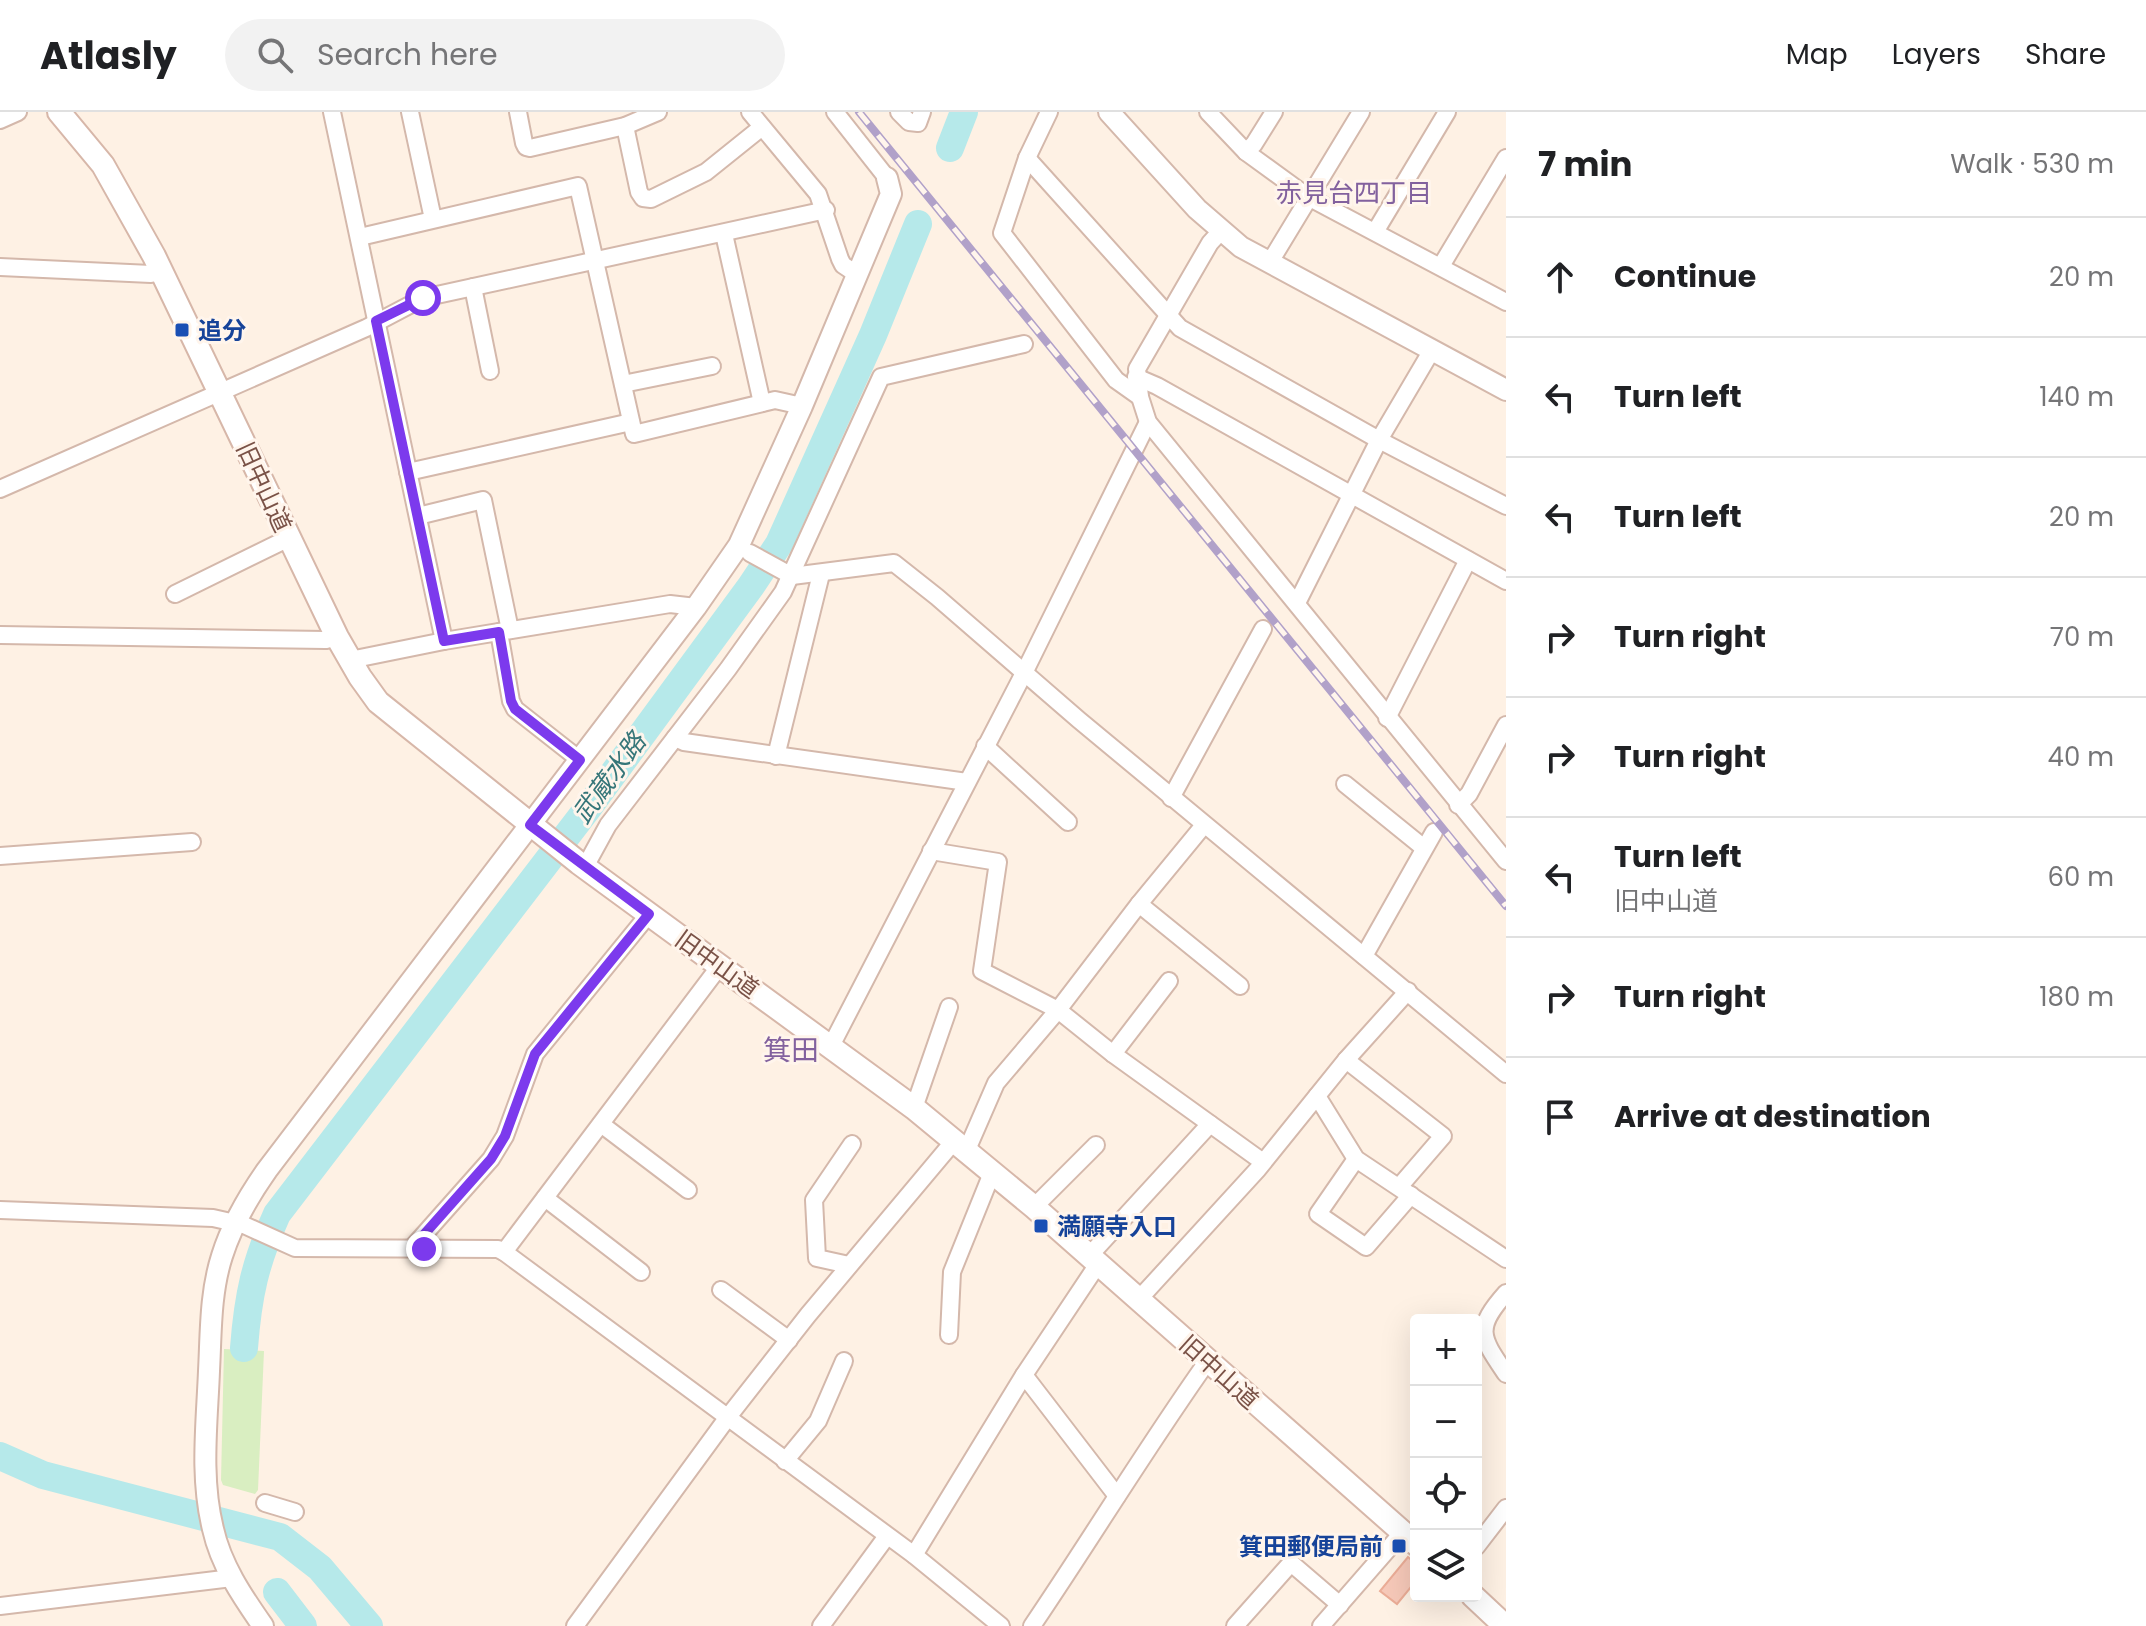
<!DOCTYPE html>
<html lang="en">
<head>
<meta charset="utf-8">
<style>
  body { margin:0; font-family:Poppins,"Noto Sans JP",sans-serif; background:#f2f2f2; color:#202124 }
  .controls { position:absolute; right:24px; bottom:24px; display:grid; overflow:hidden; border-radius:8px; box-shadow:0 8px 32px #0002 }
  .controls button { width:72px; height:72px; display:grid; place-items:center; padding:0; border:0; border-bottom:2px solid #e0e0e0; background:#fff; color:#202124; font:40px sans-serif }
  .stop { position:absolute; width:24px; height:24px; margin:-18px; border:6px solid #7c3aed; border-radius:50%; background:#fff }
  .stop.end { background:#7c3aed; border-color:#fff; box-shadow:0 2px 8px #0008 }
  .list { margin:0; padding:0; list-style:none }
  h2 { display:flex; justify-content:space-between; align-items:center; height:104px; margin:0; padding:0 32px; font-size:34px }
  h2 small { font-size:26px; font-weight:400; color:#757577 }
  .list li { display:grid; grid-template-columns:52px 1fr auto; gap:24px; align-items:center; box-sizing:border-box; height:120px; padding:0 32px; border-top:2px solid #e0e0e0 }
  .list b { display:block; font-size:30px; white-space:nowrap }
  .list p { margin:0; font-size:26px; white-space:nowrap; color:#757577 }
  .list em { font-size:26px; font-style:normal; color:#757577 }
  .icon { flex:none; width:44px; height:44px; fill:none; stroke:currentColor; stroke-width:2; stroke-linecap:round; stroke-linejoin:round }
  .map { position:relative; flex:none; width:1506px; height:1514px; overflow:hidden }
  header { display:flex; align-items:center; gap:48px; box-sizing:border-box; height:112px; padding:0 40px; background:#fff; border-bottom:2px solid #e0e0e0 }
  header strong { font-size:38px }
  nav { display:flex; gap:44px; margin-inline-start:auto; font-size:28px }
  .search { width:560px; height:72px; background:#f2f2f2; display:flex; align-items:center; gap:20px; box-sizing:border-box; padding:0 28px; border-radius:44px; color:#757577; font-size:30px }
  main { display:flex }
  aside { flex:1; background:#fff }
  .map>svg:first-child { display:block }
  .green { fill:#d9eec1 }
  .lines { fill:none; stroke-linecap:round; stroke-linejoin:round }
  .river { stroke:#b6e9ea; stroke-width:28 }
  .building { fill:#f7c9b9; stroke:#ebad97; stroke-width:2 }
  .minor-casing { stroke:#d4b8ab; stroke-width:20 }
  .tertiary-casing { stroke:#d4b8ab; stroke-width:24 }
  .secondary-casing { stroke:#d7b7a9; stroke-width:26 }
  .minor { stroke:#fff; stroke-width:16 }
  .tertiary { stroke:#fff; stroke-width:20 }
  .secondary { stroke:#fff; stroke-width:22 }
  .rail-casing { stroke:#b1a1c9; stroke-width:8 }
  .rail { stroke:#fff5ec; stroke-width:5; stroke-dasharray:15; stroke-linecap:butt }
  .route { stroke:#7c3aed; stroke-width:10 }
  .transit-dot { fill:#1a4fb4; stroke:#fff5ec; stroke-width:3 }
  .labels { text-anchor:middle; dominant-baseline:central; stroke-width:6; stroke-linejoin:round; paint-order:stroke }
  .transit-label { font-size:24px; font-weight:bold; fill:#164399; stroke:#fff5ec; text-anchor:start }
  .street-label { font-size:24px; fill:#7a5247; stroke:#fff5ec }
  .neighbourhood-label { font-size:26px; fill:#82619e; stroke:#fff5ec }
  .water-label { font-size:26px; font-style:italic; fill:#367679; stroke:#fff5ec }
  .quarter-label { font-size:28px; fill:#82619e; stroke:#fff5ec }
</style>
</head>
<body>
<header>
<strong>Atlasly</strong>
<div class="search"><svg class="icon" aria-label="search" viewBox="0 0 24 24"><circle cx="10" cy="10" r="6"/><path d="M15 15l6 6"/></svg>Search here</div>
<nav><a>Map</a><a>Layers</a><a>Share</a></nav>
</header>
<main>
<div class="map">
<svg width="1506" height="1514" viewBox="0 0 1506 1514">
  <rect width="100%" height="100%" fill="#fef1e4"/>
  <polygon class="green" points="224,1237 264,1239 258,1378 255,1382 223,1373 221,1368"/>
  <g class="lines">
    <g class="river">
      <polyline points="950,36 964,0"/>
      <path d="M244 1236C248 1183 255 1151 277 1102L588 696 751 474 779 432 873 223 918 112"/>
      <polyline points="0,1344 43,1363 280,1425 320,1456 369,1514"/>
      <polyline points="277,1480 303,1514"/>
    </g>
  </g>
  <polygon class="building" points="1408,1445 1416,1452 1416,1469 1397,1492 1380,1479"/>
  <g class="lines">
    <g class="minor-casing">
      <g id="minor">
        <polyline points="332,0 444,529"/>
        <polyline points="410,0 433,107"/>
        <polyline points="518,0 524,31 526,35 530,36 625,14 658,0"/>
        <polyline points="750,0 818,82 840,147 843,153 858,163"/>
        <polyline points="835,0 887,66"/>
        <polyline points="899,0 909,10 918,11 922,0"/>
        <polyline points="1049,0 1027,46 1002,121 1116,268 1140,285"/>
        <polyline points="1208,0 1246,40 1308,85 1506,190"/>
        <polyline points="0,8 18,0"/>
        <polyline points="625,14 639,80 643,86 651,87 706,60 762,15"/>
        <polyline points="1246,40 1254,32 1274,0"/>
        <polyline points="1027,46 1180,216 1379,328 1506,394"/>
        <polyline points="1221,119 1210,131 1137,257 1140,285 1148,310 1506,749"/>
        <polyline points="1375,120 1447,0"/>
        <polyline points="724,122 762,291"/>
        <polyline points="360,125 578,74 634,322 775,288 802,294"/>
        <polyline points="1270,150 1361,0"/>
        <polyline points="1441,154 1506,46"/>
        <polyline points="0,155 151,162 162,160"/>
        <polyline points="473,175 490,259"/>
        <polyline points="1136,265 1157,274 1506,469"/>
        <polyline points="623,272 712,254"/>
        <polyline points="408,360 631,310"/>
        <polyline points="0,377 366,216 423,186 826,98"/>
        <polyline points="418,404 483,388 510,518"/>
        <polyline points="750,441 792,464 894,451 937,485 1079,608 1506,962"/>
        <polyline points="175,482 289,426"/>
        <polyline points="1297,491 1379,328 1432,238"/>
        <polyline points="499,520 511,589 515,597 580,648"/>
        <polyline points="0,523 326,528 337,525"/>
        <polyline points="350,548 444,529 670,492 696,495"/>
        <polyline points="1387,606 1468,448"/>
        <polyline points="675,626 684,630 967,670"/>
        <polyline points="985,634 1068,710"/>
        <polyline points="776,644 821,462"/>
        <polyline points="1345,672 1424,736"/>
        <polyline points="1171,686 1263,517"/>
        <polyline points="1458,693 1469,682 1506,613"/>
        <polyline points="931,739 998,750 982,859 1058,898 1113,942 1263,1050"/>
        <polyline points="0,744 192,730"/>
        <polyline points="585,755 608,713 728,557 783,480 881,265 1024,232"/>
        <polyline points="1139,792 1240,874"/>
        <polyline points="1364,844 1434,720"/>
        <polyline points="831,934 1025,559 1148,310"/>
        <polyline points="1113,942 1169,869"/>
        <polyline points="1346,948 1443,1024 1399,1075"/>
        <polyline points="1317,984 1356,1047 1506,1147"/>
        <polyline points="914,996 949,895"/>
        <polyline points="601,1012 688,1078"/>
        <polyline points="966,1040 996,971 1058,898 1139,792 1204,713"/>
        <polyline points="1356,1047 1318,1102 1366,1135 1411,1083"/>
        <polyline points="545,1086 641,1160"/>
        <polyline points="1034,1095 1096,1033"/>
        <polyline points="0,1098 213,1106 244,1113 295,1136 498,1137 504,1140 914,1443 1001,1514"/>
        <polyline points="412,1136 491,1047 505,1024 535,942 649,802"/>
        <polyline points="504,1140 719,855"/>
        <polyline points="1089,1144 1210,1012"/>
        <polyline points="849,1153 817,1146 814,1088 852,1032"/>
        <polyline points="721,1178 789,1228"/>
        <path d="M1506 1181C1474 1217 1481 1225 1506 1262"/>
        <polyline points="1139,1187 1258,1057 1346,948 1408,879"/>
        <polyline points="949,1223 952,1160 992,1061"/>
        <polyline points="1024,1263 1117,1384"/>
        <polyline points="785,1349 818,1309 844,1249"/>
        <polyline points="265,1391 295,1400"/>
        <polyline points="1476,1435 1506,1396"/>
        <polyline points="914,1443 1024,1263 1098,1152"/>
        <polyline points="0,1494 232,1466"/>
        <polyline points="575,1514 728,1305 808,1203 954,1029"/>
        <polyline points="821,1514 887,1424"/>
        <path d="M1032 1514C1091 1427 1146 1336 1207 1250"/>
        <polyline points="1235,1514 1291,1451 1340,1493"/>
        <polyline points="1321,1514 1403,1420"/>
      </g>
    </g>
    <g class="tertiary-casing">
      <g id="tertiary">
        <polyline points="1109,0 1197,97 1241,135 1506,278"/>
        <path d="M263 1514C242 1484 221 1453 213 1417 200 1365 207 1311 209 1259 211 1221 210 1181 222 1144 232 1112 248 1085 267 1058L696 495 739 433 802 294 891 82 887 66"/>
      </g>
    </g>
    <g class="secondary-casing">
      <g id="secondary">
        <polyline points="59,0 103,53 154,144 337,525 360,565 378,590 579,751 914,996 1034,1095 1416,1432"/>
        <polyline points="1473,1484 1505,1514"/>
      </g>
    </g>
    <use href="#minor" class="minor"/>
    <use href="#tertiary" class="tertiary"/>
    <use href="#secondary" class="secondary"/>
    <g class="rail-casing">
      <polyline id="rail" points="859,0 1506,794"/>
    </g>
    <use href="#rail" class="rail"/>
  </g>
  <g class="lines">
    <polyline class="route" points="423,186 376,209 444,529 499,520 511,589 515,597 580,648 530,713 649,802 535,942 505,1024 491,1047 412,1136 424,1137"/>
  </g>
  <g class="transit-dot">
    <rect x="174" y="210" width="16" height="16" rx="4"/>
    <rect x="1033" y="1106" width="16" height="16" rx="4"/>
    <rect x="1391" y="1426" width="16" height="16" rx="4"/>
  </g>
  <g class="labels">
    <g class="transit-label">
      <text x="198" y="218">追分</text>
      <text x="1057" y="1114">満願寺入口</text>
      <text x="1383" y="1434" text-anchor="end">箕田郵便局前</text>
    </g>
    <g class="street-label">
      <text transform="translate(264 375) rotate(65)">旧中山道</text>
      <text transform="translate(717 852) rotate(36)">旧中山道</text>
      <text transform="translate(1219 1260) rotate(42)">旧中山道</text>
    </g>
    <g class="neighbourhood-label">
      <text x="1354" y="81">赤見台四丁目</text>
    </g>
    <g class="water-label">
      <text transform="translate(609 666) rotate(-54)">武蔵水路</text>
    </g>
    <g class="quarter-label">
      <text x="791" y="938">箕田</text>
    </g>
  </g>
</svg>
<div class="controls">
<button>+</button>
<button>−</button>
<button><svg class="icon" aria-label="locate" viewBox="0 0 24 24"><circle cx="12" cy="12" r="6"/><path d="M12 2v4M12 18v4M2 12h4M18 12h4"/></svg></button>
<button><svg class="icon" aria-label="layers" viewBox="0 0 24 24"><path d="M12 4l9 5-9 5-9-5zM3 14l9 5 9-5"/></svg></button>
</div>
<div class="stop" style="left:423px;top:186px"></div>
<div class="stop end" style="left:424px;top:1137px"></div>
</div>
<aside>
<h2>7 min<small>Walk · 530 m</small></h2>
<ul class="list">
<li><svg class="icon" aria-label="ahead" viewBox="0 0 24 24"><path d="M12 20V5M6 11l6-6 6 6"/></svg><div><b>Continue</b></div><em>20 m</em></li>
<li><svg class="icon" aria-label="left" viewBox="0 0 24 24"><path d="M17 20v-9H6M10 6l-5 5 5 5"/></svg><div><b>Turn left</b></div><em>140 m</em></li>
<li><svg class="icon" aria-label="left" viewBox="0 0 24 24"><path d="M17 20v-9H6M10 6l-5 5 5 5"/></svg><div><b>Turn left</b></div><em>20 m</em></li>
<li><svg class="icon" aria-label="right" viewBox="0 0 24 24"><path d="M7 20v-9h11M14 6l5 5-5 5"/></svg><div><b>Turn right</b></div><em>70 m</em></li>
<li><svg class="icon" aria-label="right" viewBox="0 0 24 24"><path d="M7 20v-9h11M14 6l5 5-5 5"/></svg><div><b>Turn right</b></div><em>40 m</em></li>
<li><svg class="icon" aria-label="left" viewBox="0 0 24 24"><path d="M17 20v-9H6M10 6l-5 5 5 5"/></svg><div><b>Turn left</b><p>旧中山道</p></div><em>60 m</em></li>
<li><svg class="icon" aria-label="right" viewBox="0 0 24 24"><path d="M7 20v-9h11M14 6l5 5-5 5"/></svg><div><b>Turn right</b></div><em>180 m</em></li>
<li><svg class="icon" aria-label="arrive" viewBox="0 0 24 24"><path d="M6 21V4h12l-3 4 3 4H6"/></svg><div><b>Arrive at destination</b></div></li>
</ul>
</aside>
</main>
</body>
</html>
